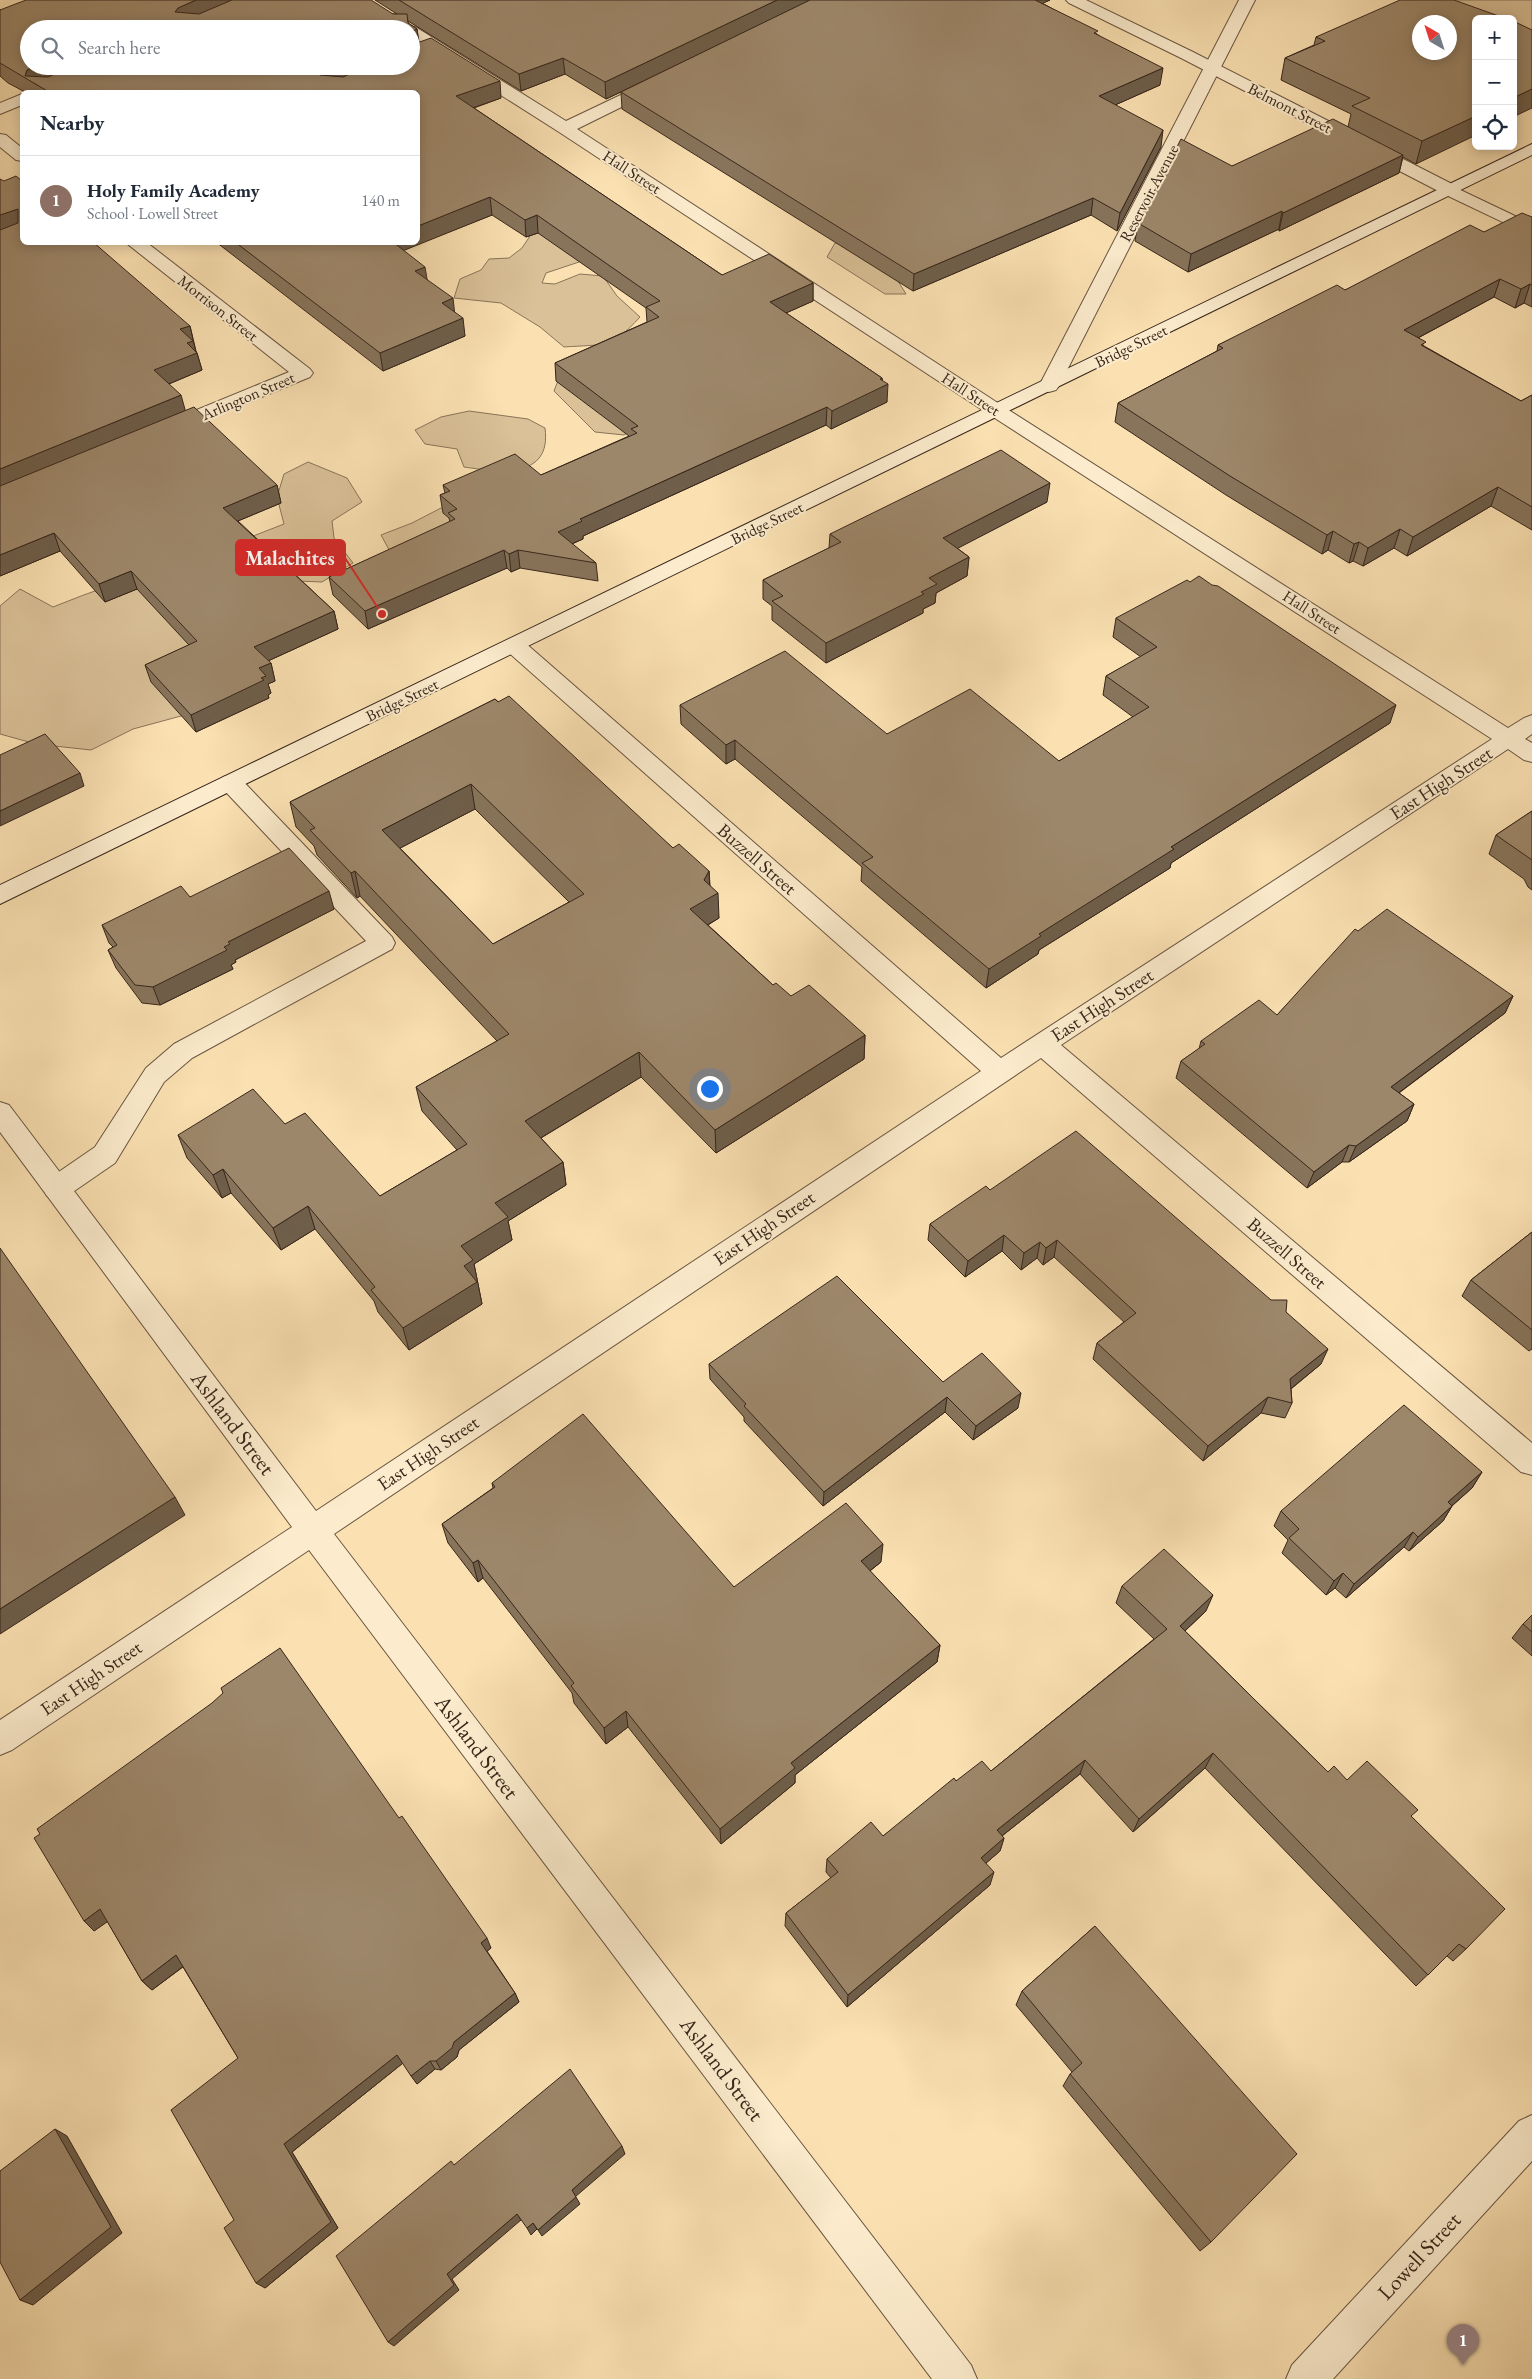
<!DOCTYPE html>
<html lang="en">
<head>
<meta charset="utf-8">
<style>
  body { margin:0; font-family:"EB Garamond",serif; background:#f2f2f3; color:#1f2937 }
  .controls { position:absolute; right:15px; top:15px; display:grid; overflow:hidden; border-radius:8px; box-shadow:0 2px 12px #0003 }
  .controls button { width:45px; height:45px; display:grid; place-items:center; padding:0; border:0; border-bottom:1px solid #e0e1e3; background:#fff; color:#1f2937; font:25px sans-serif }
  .compass { position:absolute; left:1412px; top:15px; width:45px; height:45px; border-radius:50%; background:#fff; box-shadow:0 2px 12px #0003; rotate:321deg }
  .you { position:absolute; left:709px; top:1088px; width:18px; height:18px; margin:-12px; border:4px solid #fff; border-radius:50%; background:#1a73e8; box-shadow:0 0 0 8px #1a73e833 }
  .badge { display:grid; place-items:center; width:32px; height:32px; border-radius:50%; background:#8f2418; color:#fff; font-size:16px; font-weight:700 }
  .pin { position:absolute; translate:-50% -41px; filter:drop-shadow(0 1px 2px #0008) }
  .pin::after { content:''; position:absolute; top:26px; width:18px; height:15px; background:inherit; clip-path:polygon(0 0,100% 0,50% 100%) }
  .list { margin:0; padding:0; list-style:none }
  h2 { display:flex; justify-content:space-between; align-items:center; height:65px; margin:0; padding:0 20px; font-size:21px }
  h2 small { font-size:16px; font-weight:400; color:#747a83 }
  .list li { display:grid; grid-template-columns:32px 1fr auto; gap:15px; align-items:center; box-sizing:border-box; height:90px; padding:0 20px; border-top:1px solid #e0e1e3 }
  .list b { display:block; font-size:19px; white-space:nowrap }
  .list p { margin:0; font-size:16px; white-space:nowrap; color:#747a83 }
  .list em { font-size:16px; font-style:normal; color:#747a83 }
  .icon { flex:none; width:28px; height:28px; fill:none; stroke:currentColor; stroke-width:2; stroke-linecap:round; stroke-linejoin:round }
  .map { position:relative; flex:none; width:1532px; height:2379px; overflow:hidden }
  .search { position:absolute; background:#fff; box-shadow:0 2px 12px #0003; left:20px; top:20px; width:400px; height:55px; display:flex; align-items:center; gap:12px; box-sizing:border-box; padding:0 18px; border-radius:28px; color:#747a83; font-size:19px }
  .panel { position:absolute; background:#fff; box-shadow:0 2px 12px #0003; left:20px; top:90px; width:400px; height:155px; border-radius:8px }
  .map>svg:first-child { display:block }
  .green { fill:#dac198; stroke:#89745a }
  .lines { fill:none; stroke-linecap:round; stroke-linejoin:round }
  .service-casing { stroke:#695541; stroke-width:2 }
  .minor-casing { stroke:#695541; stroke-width:2 }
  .tertiary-casing { stroke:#695541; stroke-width:2 }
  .secondary-casing { stroke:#38261b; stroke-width:2 }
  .service { fill:#fceccd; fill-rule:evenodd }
  .minor { fill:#fceccd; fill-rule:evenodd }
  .tertiary { fill:#fceccd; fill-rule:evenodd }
  .secondary { fill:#fceccd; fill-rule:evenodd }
  .wall { fill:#87745b; stroke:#38261b; fill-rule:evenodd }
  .shaded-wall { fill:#6e5e4a; stroke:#38261b }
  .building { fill:#9d876a; stroke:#38261b; fill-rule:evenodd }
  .labels { text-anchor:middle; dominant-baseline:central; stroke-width:4; stroke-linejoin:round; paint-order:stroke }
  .far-street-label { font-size:16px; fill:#38261b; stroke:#fceccd }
  .street-label { font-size:19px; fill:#38261b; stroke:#fceccd }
  .near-street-label { font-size:22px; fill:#38261b; stroke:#fceccd }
  .leader { fill:none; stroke:#d62828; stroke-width:2 }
  .callout-dot { fill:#d62828; stroke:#fceccd; stroke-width:2 }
  .callout { fill:#d62828; stroke:#d62828; stroke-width:2 }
  .callout-label { font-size:20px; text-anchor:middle; font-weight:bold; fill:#fff }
</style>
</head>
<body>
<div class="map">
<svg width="1532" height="2379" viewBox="0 0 1532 2379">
  <rect width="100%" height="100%" fill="#fbe1b2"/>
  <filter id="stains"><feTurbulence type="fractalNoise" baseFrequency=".004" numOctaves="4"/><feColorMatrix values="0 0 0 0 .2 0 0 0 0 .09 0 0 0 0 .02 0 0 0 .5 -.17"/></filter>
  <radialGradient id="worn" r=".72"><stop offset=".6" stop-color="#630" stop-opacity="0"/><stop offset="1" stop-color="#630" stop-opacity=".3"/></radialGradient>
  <g class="green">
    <polygon points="1430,0 1532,0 1532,30 1513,25 1513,19 1493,19"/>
    <path d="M555 226 592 252 579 262 546 273 542 283 555 284 580 274 603 276 617 296 640 317C611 349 605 344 564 347L540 327 501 303 454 298 460 279 481 270 489 259 509 258 522 248 532 233Z"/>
    <polygon points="873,241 906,294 885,294 827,257 835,243"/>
    <polygon points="561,373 655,419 624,435 595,432 554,391"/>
    <path d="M469 411 528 419 545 428C552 480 498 472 464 467L457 449 425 444 415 430 441 417Z"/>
    <path d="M308 462 347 478 362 502 332 521 334 538 353 563 322 582 298 581 192 713 133 729 91 750 36 744 0 734V606L20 589 53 607C129 576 208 555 284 524L277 497 284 474Z"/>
    <polygon points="441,508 453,513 454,538 393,557 381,535 412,523"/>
  </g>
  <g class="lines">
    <g class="service-casing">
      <polygon id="service" points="231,775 239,777 392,937 395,943 392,949 192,1058 164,1082 115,1163 67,1196 57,1199 47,1196 43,1188 47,1180 95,1147 146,1068 174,1044 366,941 223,789 219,783 223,777"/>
    </g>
    <g class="minor-casing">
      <g id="minor">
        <polygon points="1239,0 1255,0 1059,386 1056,390 1049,392 1042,390 1039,386"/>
        <polygon points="411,26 417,28 566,121 648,82 660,82 662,85 660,88 577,129 1004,407 1508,728 1524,718 1532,715 1532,734 1525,739 1532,743 1532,762 1524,760 1508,749 1061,1045 1532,1443 1532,1475 1521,1472 1041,1058 334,1534 971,2365 977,2379 932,2379 309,1550 12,1750 0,1755 0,1720 292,1527 0,1132 0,1102 9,1105 316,1511 981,1071 507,651 504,646 507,641 515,639 523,641 1001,1058 1492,739 990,415 559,132 411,38 411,29 405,29"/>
        <polygon points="22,94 22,105 0,114 0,103"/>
        <polygon points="0,134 6,135 22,148 22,161 16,160 0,147"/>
        <polygon points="1450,185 1532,224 1532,236 1444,194 1441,190 1444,186"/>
        <polygon points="125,242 146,242 310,369 313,373 310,377 174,433 167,435 160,433 157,429 160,425 289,372"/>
        <polygon points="1532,2115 1532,2161 1333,2379 1286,2379 1292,2365 1519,2121"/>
      </g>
    </g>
    <g class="tertiary-casing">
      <polygon id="tertiary" points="1066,0 1086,0 1193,52 1456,186 1459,190 1456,194 1444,194 1181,58 1069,3"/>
    </g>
    <g class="secondary-casing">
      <polygon id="secondary" points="1532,144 1532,155 0,904 0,885"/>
    </g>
    <use href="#service" class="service"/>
    <use href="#minor" class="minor"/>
    <use href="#tertiary" class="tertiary"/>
    <use href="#secondary" class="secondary"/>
  </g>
  <g class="wall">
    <path d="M375 0H1050L1042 3 1097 34 1160 85 1115 105 1161 147 1117 231 1091 215 913 291 622 109 621 92 606 99 565 74 521 91 408 21V23L417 29 419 42 501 98 474 108 722 275 813 283V301L786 313 882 378 887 402 831 429 826 425 583 536V539L572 544 596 563 598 581 520 568 511 572 507 568 368 629 333 595 329 577 450 522 449 518 443 513 440 495 445 493 443 485 541 475 629 436 556 381 555 363 647 322 646 308 538 233 526 237 492 215 403 250 455 313 465 336 383 371 216 242H418V92H25L8 83 0 76V10L397 14ZM29 29H411V66H29Z"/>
    <polygon points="1500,16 1416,164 1403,157 1399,173 1279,231 1279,229 1188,272 1135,241 1138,223 1232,166 1348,127 1351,114 1281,80 1285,58 1314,45 1316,37"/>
    <polygon points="1532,217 1532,307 1524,303 1515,308 1494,297 1418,338 1424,346 1521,401 1532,395 1532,530 1491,506 1407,556 1394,548 1363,566 1353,561 1349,563 1328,550 1322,554 1226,495 1115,422 1118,403 1217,351 1218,345 1345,290 1484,232"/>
    <polygon points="190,326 196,351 197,353 202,370 169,384 185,411 277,485 281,503 238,521 334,611 338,629 268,661 271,663 275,681 268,684 271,693 268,695 269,698 196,732 151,682 145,665 189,645 137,589 105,602 60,551 0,576"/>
    <polygon points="1047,502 957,548 969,557 967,576 936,593 935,603 923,609 923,613 826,663 772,620 772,606 763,599 763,580 829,548 830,534"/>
    <polygon points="1116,618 1390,723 1171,863 1170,868 1039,950 1038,954 986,988 861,881 862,867 735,759 726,764 681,724 680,705 887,734 1059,761 1133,717 1103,695 1106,676 1141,657 1113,637"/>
    <path d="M495 699 673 848 709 871 710 885 719 918 708 925 773 985 791 996 865 1035 864 1059 716 1153 641 1077 541 1138 563 1162 566 1185 508 1221 512 1240 474 1264 482 1304 409 1350 378 1312 374 1301 315 1229 281 1250 231 1193 222 1198 187 1158 178 1135 285 1124 380 1196 457 1150 422 1111 416 1087 497 1041 360 896 357 898 317 855 314 846 296 827 290 802ZM475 809 569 902 493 944 400 848Z"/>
    <polygon points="1532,811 1532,890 1528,887 1524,879 1489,854 1496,835"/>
    <polygon points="190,897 334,909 235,960 236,962 231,965 233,969 160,1005 142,1003 116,968 108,950 113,947 109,943 102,925"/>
    <polygon points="1358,931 1513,996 1505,1013 1399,1093 1414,1104 1407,1121 1349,1162 1342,1162 1307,1188 1176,1078 1181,1061 1199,1049 1201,1041 1277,1015"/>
    <polygon points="990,1190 1271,1300 1286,1312 1321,1364 1291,1389 1292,1403 1285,1418 1261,1413 1203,1461 1093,1359 1097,1343 1124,1322 1054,1257 1043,1265 1037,1258 1021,1270 1002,1251 965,1277 928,1240 930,1224"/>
    <polygon points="1532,1232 1532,1349 1529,1351 1462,1296 1471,1280"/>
    <polygon points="709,1364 943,1382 1018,1408 973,1440 945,1412 823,1506 744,1421 744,1417 710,1379"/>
    <polygon points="1482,1472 1472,1488 1452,1506 1443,1521 1409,1551 1404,1547 1346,1598 1335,1588 1326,1595 1282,1553 1288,1540 1274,1526 1281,1511"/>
    <polygon points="492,1483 734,1587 881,1562 870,1571 940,1645 937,1662 795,1775 795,1783 721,1844 628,1727 606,1744 574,1703 572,1693 483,1578 478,1582 448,1543 442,1524 493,1488"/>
    <polygon points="1122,1586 1206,1611 1185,1631 1328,1772 1347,1780 1412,1817 1466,1949 1453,1961 1447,1956 1416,1986 1205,1768 1133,1832 1080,1774 1002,1836 1004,1838 1000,1851 986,1863 990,1885 847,2007 785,1926 786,1913 831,1878 826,1872 827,1859 883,1836 956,1781 991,1771 1154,1639 1116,1603"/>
    <polygon points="1532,1615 1532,1656 1512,1638 1523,1624"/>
    <polygon points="399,1818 491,1948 487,1951 515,1993 519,2002 459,2050 457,2057 441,2070 435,2069 417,2084 403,2063 292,2152 338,2228 265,2288 238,2058 183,1967 152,1990 142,1981 107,1921 94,1931 84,1921"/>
    <polygon points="1095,1926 1211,2242 1200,2251 1063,2086 1070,2074 1072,2072 1016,2005 1022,1991"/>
  </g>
  <g class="shaded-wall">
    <polygon points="196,0 239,0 182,24 175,12 178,8"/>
    <polygon points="777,0 812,0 606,99 605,82"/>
    <polygon points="1025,0 1050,0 1024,12"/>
    <polygon points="417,29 419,46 411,50 411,32"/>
    <polygon points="563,58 565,74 521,91 519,74"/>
    <polygon points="37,66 82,66 37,85 25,76 27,70"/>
    <polygon points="332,66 372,66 326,87 320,75 323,70"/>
    <polygon points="1163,68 1160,85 1097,113 1099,96"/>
    <polygon points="500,81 501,98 458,113 456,96"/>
    <polygon points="1532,89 1532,108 1513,117 1513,98"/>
    <polygon points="1476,116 1476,135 1416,164 1422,141"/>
    <polygon points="1163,130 1161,147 1117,231 1120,213"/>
    <polygon points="1403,155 1399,173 1279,231 1283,213"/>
    <polygon points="490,197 492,215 390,256 388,242 418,242 418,226"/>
    <polygon points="1093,198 1091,215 913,291 914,274"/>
    <polygon points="18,209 22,225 0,234 0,215"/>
    <polygon points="1282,211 1279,229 1188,272 1191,254"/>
    <polygon points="537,215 538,233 526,237 525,220"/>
    <polygon points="425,267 428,285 415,271"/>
    <polygon points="1500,279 1494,297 1399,348 1404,330"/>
    <polygon points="813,283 813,301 770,320 770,302"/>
    <polygon points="1530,284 1524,303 1515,308 1521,289"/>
    <polygon points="453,298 455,316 442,303"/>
    <polygon points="463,318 465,336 383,371 380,353"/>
    <polygon points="190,326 196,353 197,353 202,370 159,388 154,370 180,329"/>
    <polygon points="882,378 882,387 888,384 887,402 831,429 832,411"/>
    <polygon points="181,395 186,413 0,490 0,469"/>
    <polygon points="827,407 826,425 583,536 583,539 559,549 558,532 580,519"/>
    <polygon points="1050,483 1047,502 941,557 943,538"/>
    <polygon points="277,485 281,503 228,525 223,508"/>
    <polygon points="1498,487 1491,506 1407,556 1413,537"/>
    <polygon points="1400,529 1394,548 1363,566 1368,548"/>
    <polygon points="1333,531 1328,550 1322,554 1327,535"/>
    <polygon points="54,533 60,551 0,576 0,555"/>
    <polygon points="1359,542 1353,561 1349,563 1354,544"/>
    <polygon points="504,550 507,568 368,629 365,611"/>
    <polygon points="518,550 520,568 511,572 509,554"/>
    <polygon points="969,557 967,576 936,593 935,603 923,609 923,613 826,663 826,643 921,592 929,578"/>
    <polygon points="131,571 137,589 105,602 99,584"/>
    <polygon points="334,611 338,629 259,665 254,647"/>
    <polygon points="271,663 275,681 268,684 271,693 268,695 269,698 196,732 191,715 259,668"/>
    <polygon points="1396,705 1390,723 1171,863 1170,868 1039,950 1038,954 986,988 989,969 1039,934 1171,847"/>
    <polygon points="735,740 735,759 726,764 726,745"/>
    <polygon points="80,773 84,786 0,826 0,811"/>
    <polygon points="471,784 475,809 387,855 382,830"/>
    <polygon points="355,871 360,896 357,898 351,873"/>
    <polygon points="709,871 710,896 718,893 719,918 692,934 690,909 704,880"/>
    <polygon points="329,891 334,909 235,960 236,962 231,965 233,969 160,1005 153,987 224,947 228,942"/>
    <polygon points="1513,996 1505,1013 1385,1103 1391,1087"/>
    <polygon points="865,1035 864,1059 716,1153 715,1130"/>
    <polygon points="639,1052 641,1077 529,1145 525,1121"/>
    <polygon points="1414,1104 1407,1121 1349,1162 1356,1146"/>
    <polygon points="1349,1145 1342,1162 1307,1188 1314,1172"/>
    <polygon points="563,1162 566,1185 508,1221 512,1240 474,1264 482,1304 409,1350 403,1328 464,1266 461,1246 495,1203"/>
    <polygon points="223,1169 231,1193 222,1198 213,1175"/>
    <polygon points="308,1206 315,1229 281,1250 273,1228"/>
    <polygon points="1004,1235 1002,1251 965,1277 968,1261"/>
    <polygon points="1057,1240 1054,1257 1043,1265 1046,1248"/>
    <polygon points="1040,1242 1037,1258 1021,1270 1024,1253"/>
    <polygon points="1328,1349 1321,1364 1283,1395 1290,1379"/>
    <polygon points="1021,1393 1018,1408 973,1440 976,1426"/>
    <polygon points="947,1397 945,1412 823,1506 824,1492"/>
    <polygon points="1268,1397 1261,1413 1203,1461 1208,1446"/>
    <polygon points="1482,1472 1472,1488 1439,1517 1448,1502"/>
    <polygon points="175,1497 185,1515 0,1634 0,1609"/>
    <polygon points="1452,1506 1443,1521 1409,1551 1418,1537"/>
    <polygon points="1413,1532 1404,1547 1346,1598 1354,1584"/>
    <polygon points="883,1544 881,1562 859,1579 861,1561"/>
    <polygon points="478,1560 483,1578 478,1582 473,1563"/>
    <polygon points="1343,1573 1335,1588 1326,1595 1334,1581"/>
    <polygon points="1213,1595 1206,1611 1173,1642 1180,1626"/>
    <polygon points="940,1645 937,1662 795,1775 795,1783 721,1844 720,1829 791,1763"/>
    <polygon points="626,1711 628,1727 606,1744 604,1728"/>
    <polygon points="1213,1753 1205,1768 1133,1832 1139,1819"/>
    <polygon points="1085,1760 1080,1774 993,1843 997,1830"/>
    <polygon points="1004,1838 1000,1851 977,1871 981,1858"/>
    <polygon points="994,1872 990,1885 847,2007 848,1995"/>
    <polygon points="100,1909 110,1920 94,1931 84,1921"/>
    <polygon points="487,1938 491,1948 485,1953 481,1943"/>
    <polygon points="176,1955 185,1965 152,1990 142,1981"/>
    <polygon points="515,1993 519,2002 459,2050 457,2057 441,2070 436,2061 454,2042"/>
    <polygon points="397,2055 403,2063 292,2152 338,2228 265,2288 256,2283 284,2144"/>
    <polygon points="430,2061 435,2069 417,2084 411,2076"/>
    <polygon points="55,2129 67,2136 122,2233 33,2305 20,2300"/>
    <polygon points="622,2146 625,2154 575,2197 572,2190"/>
    <polygon points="576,2197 580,2204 542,2236 538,2230"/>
    <polygon points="517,2214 521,2220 452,2279 459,2290 394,2346 388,2342 447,2274"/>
    <polygon points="533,2223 537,2229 531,2235 527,2228"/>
  </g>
  <g class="building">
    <polygon points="26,0 196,0 178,8 175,12 199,14 232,0 371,0 393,14 407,14 408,23 417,29 411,32 411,29 29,29 29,66 37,66 27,70 25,76 48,77 73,66 332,66 323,70 320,75 343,77 367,66 411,66 411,45 431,38 500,81 456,96 722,275 769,254 813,283 770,302 882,378 880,379 888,384 832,411 827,407 580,519 582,521 558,532 596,563 518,550 509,554 504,550 365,611 329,577 455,519 448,513 457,509 440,495 450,491 443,485 515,454 541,475 637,433 631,429 638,426 555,363 659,317 646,307 660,301 537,215 525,220 490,197 418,226 418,92 49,92 0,63 0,10"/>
    <polygon points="399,0 777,0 605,82 563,58 519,74"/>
    <polygon points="810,0 1035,0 1098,31 1094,33 1163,68 1099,96 1163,130 1120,213 1093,198 914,274 621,92"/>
    <path d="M1400 0H1454L1507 19H1476V116L1422 141 1352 106 1370 98 1285 58 1325 41 1316 37ZM1420 22H1450V52H1420Z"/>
    <polygon points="1513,21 1532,30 1532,89 1513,98"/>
    <polygon points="1333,119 1403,155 1283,213 1282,211 1191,254 1138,223 1181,139 1232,166"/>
    <polygon points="16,176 22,181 22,242 93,242 190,326 180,329 193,341 187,343 197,353 154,370 181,395 0,469 0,230 18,223 18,209 0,215 0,179 4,181"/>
    <polygon points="1522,213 1532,217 1532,285 1530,284 1521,289 1500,279 1404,330 1426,342 1421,345 1521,401 1532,395 1532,507 1498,487 1413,537 1400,529 1368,548 1359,542 1354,544 1333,531 1327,535 1230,476 1118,403 1223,348 1218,345 1337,285 1345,290 1470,225 1484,232"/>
    <polygon points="235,242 393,242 425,267 415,271 453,298 442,303 463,318 380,353"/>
    <polygon points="194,407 277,485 223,508 334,611 254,647 271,663 259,668 266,676 261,678 264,680 191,715 145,665 197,641 131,571 99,584 54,533 0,555 0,486"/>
    <polygon points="1001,450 1050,483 943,538 969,557 929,578 937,584 921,592 924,594 826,643 772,601 783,596 763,580 841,542 830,534"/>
    <polygon points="1199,576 1212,585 1218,586 1396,705 1171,847 1174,849 1039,934 1041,936 989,969 862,863 873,857 735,740 726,745 680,705 785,651 887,734 970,689 1059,761 1149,707 1106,676 1157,647 1116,618 1187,580 1190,582"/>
    <path d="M509 696 673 848 679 844 709 871 704 880 718 893 690 909 773 985 776 983 791 996 809 985 865 1035 715 1130 639 1052 525 1121 563 1162 495 1203 508 1217 461 1246 473 1260 464 1266 477 1282 403 1328 371 1290 375 1287 308 1206 273 1228 223 1169 213 1175 178 1135 253 1089 285 1124 305 1113 380 1196 467 1144 416 1087 509 1034 355 871 351 873 310 830 315 828 290 802 495 699 498 702ZM471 784 584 894 493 944 382 830Z"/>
    <polygon points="45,734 80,773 0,811 0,755"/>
    <polygon points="1532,811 1532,860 1496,835"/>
    <polygon points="289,848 329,891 228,942 230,944 224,947 227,950 153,987 135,985 108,950 117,945 102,925 181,886 190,897"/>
    <polygon points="1387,909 1513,996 1391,1087 1414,1104 1356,1146 1349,1145 1314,1172 1181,1061 1205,1044 1201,1041 1259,1000 1277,1015 1355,929 1358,931"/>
    <polygon points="1076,1131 1271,1300 1287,1300 1286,1312 1328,1349 1290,1379 1292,1403 1268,1397 1208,1446 1097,1343 1136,1313 1057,1240 1046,1248 1040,1242 1024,1253 1004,1235 968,1261 930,1224 986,1186 990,1190"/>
    <polygon points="1532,1232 1532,1330 1471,1280"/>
    <polygon points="0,1248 175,1497 0,1609"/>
    <polygon points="837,1276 943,1382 982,1353 1021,1393 976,1426 947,1397 824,1492 744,1406 746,1404 709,1364"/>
    <polygon points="1404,1405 1482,1472 1448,1502 1452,1506 1418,1537 1413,1532 1354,1584 1343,1573 1334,1581 1289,1538 1299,1529 1281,1511"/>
    <polygon points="583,1414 734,1587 846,1503 883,1544 861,1561 940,1645 791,1763 795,1768 720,1829 626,1711 604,1728 571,1686 574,1683 478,1560 473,1563 442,1524 495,1487 492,1483"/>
    <polygon points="1164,1549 1213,1595 1180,1626 1328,1772 1334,1766 1347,1780 1367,1761 1418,1810 1411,1816 1505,1909 1466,1949 1459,1944 1428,1975 1213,1753 1139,1819 1085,1760 997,1830 1004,1838 981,1858 994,1872 848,1995 786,1913 838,1872 827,1859 871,1822 883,1836 954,1778 956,1781 982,1761 991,1771 1167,1629 1122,1586"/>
    <polygon points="1532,1615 1532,1632 1523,1624"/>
    <polygon points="280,1648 399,1818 402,1816 487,1938 481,1943 515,1993 454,2042 452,2048 436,2061 430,2061 411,2076 397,2055 284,2144 331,2222 256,2283 224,2228 234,2220 171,2110 238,2058 176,1955 142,1981 100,1909 84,1921 34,1838 40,1834 37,1829 212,1703 223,1693 221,1688"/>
    <polygon points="1095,1926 1297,2154 1211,2242 1070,2074 1082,2063 1022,1991"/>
    <polygon points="570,2069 622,2146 572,2190 576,2197 538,2230 533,2223 527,2228 517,2214 447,2274 454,2285 388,2342 336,2256 451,2161 454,2165"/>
    <polygon points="55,2129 111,2227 20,2300 0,2262 0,2171"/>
  </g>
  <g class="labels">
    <g class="far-street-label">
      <text transform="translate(1290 108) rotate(27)">Belmont Street</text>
      <text transform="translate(632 172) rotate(33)">Hall Street</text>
      <text transform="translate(1149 193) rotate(-62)">Reservoir Avenue</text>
      <text transform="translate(218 308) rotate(38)">Morrison Street</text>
      <text transform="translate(1131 346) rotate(-26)">Bridge Street</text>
      <text transform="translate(971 394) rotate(33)">Hall Street</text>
      <text transform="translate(248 396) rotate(-23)">Arlington Street</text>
      <text transform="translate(767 523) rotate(-26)">Bridge Street</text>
      <text transform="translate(1312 612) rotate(33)">Hall Street</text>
      <text transform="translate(402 700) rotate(-26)">Bridge Street</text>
    </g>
    <g class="street-label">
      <text transform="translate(1441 783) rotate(-33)">East High Street</text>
      <text transform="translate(757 859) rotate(41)">Buzzell Street</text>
      <text transform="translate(1102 1005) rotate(-33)">East High Street</text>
      <text transform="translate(764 1228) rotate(-34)">East High Street</text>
      <text transform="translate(1287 1253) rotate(41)">Buzzell Street</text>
      <text transform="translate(428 1453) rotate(-34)">East High Street</text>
      <text transform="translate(91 1678) rotate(-34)">East High Street</text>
    </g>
    <g class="near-street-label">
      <text transform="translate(233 1423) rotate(53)">Ashland Street</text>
      <text transform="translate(477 1747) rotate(53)">Ashland Street</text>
      <text transform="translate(722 2069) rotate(53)">Ashland Street</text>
      <text transform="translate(1419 2256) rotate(-47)">Lowell Street</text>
    </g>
  </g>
  <path class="leader" d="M382 614L345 558"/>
  <circle class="callout-dot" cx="382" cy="614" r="5"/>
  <rect class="callout" x="236" y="540" width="109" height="35" rx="5"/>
  <g class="callout-label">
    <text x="290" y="565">Malachites</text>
  </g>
  <rect width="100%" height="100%" filter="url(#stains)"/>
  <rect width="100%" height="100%" fill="url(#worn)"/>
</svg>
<div class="controls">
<button>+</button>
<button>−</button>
<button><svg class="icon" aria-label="locate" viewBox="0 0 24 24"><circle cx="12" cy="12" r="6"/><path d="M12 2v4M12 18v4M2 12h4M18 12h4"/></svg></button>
</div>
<svg class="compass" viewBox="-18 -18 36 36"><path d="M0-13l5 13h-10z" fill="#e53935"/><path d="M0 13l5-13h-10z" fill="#747a83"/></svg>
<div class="you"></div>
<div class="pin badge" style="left:1463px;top:2365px;background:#8d6e63">1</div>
<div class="search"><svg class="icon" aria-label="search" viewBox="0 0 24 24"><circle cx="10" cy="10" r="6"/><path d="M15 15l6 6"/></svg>Search here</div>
<section class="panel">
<h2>Nearby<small></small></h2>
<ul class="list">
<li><span class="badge" style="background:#8d6e63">1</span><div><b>Holy Family Academy</b><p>School · Lowell Street</p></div><em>140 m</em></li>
</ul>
</section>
</div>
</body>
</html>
